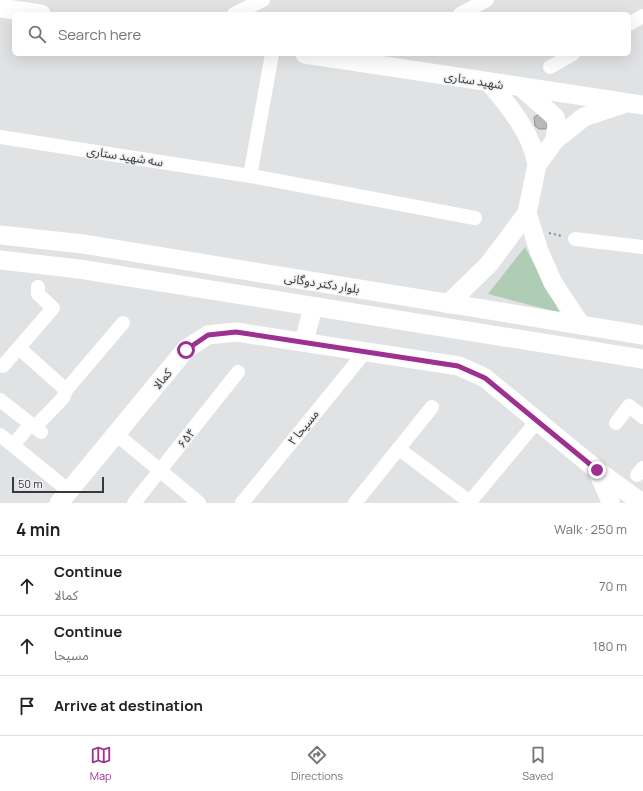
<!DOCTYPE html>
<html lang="en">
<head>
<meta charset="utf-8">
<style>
  body { margin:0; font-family:Manrope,"Noto Sans Arabic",sans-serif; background:#f2f2f2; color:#202124 }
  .scale { position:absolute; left:12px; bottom:10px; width:92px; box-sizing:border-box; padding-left:4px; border:2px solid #383839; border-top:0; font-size:11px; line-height:14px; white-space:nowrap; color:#383839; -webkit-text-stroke:3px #eeeff1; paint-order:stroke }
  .stop { position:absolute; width:12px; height:12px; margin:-9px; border:3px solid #9d3191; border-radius:50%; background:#fff }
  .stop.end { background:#9d3191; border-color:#fff; box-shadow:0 1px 4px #0008 }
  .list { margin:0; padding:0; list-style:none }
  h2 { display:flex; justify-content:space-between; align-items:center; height:52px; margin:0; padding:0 16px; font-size:17px }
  h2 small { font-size:13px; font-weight:400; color:#757577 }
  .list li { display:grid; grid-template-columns:26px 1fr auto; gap:12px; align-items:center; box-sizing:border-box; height:60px; padding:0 16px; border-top:1px solid #e0e0e0 }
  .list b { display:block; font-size:15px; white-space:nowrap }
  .list p { margin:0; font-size:13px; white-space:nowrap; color:#757577 }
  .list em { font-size:13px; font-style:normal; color:#757577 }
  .icon { flex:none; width:22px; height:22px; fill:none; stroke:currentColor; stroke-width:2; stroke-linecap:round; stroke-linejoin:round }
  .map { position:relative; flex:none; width:643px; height:503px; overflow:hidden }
  .search { position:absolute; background:#fff; box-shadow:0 4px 16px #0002; left:12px; right:12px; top:12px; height:44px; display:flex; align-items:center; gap:10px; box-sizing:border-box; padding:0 14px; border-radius:6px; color:#757577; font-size:15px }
  .sheet { height:232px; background:#fff }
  nav { display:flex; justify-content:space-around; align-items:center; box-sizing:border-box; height:56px; border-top:1px solid #e0e0e0; background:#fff; font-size:11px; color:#757577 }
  nav a { display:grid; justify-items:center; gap:2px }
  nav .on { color:#9d3191 }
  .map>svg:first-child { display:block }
  .green { fill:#afccb5 }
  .building { fill:#b8b7b9; stroke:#929193 }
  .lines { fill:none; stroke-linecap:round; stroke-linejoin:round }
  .path { stroke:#8c8d8e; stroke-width:2; stroke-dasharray:2 3; stroke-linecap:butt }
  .street { stroke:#fff; stroke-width:14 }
  .secondary { stroke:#fff; stroke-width:19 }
  .route { stroke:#9d3191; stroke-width:5 }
  .labels { text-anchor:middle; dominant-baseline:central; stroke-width:3; stroke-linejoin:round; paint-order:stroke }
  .street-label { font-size:12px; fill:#383839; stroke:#eeeff1 }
</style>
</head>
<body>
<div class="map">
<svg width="643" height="503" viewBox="0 0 643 503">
  <rect width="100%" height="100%" fill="#e0e2e3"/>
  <polygon class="green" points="525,247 560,313 488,294"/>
  <polygon class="building" points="539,114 548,116 547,128 545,129 539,129 535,126 534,117"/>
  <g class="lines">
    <polyline class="path" points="549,233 562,236"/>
    <g class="street">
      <polyline points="234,14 263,0"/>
      <polyline points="460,14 487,0"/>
      <polyline points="629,24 643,16"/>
      <polyline points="550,67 573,54"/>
      <polyline points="0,137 257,177 475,218"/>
      <polyline points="250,176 272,54"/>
      <polyline points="575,239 643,247"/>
      <polyline points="19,348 66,390"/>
      <polyline points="3,366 53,308 38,294 38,287"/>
      <polyline points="0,400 41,432"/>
      <polyline points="616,423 629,406 643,417"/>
      <polyline points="35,427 63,398 66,390 123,323"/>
      <polyline points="116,434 199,503"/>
      <polyline points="0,435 69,491"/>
      <polyline points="13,445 31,424"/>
      <polyline points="399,449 471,503"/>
      <polyline points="637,475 643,468"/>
      <polyline points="134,503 238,372"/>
      <polyline points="242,503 365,352"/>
      <polyline points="355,503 432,407"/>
      <polyline points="469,503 537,421"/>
    </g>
    <g class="secondary">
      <polyline points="0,8 41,14"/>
      <polyline points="305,54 643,105"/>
      <polyline points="521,87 555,117 557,124 555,140"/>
      <polyline points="537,165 555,140 584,117 623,104"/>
      <polyline points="527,213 539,251 553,283 581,325"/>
      <polyline points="0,235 83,244 643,335"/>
      <polyline points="0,260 79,269 643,359"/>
      <path d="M448 304 489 264 527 213 537 165C532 133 509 106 489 82"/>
      <polyline points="304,342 313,307"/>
      <polyline points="598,471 642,503"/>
      <polyline points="59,503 186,349 208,335 236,332 459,366 485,378 597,470 610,499 610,503"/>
    </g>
  </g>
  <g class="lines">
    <polyline class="route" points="186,350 208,335 236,332 458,366 485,378 597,470"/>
  </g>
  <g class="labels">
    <g class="street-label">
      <text transform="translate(474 80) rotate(9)">شهید ستاری</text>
      <text transform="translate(125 156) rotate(9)">سه شهید ستاری</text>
      <text transform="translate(322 283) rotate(9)">بلوار دکتر دوگانی</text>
      <text transform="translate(162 379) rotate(-51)">کمالا</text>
      <text transform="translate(303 427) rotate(-51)">مسيحا ۲</text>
      <text transform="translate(186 438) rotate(-52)">۶۵۴</text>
    </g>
  </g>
</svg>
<div class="scale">50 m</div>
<div class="stop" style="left:186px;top:350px"></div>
<div class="stop end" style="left:597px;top:470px"></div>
<div class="search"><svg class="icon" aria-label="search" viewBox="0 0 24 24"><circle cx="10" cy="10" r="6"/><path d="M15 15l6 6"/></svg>Search here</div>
</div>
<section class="sheet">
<h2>4 min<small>Walk · 250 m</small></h2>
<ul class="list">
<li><svg class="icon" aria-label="ahead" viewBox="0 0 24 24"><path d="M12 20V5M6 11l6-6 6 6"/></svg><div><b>Continue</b><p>کمالا</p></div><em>70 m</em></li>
<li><svg class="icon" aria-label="ahead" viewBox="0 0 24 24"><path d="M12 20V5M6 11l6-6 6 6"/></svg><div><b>Continue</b><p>مسیحا</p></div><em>180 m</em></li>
<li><svg class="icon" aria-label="arrive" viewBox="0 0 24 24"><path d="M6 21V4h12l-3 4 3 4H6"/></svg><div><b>Arrive at destination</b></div></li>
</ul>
</section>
<nav>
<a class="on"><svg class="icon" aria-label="map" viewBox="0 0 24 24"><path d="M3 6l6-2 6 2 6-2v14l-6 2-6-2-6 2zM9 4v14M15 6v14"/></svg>Map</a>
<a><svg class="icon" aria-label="directions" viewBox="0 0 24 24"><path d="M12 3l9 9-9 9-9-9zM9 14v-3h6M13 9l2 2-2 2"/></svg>Directions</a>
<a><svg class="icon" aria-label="saved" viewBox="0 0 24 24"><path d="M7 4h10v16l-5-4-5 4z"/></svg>Saved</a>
</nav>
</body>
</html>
